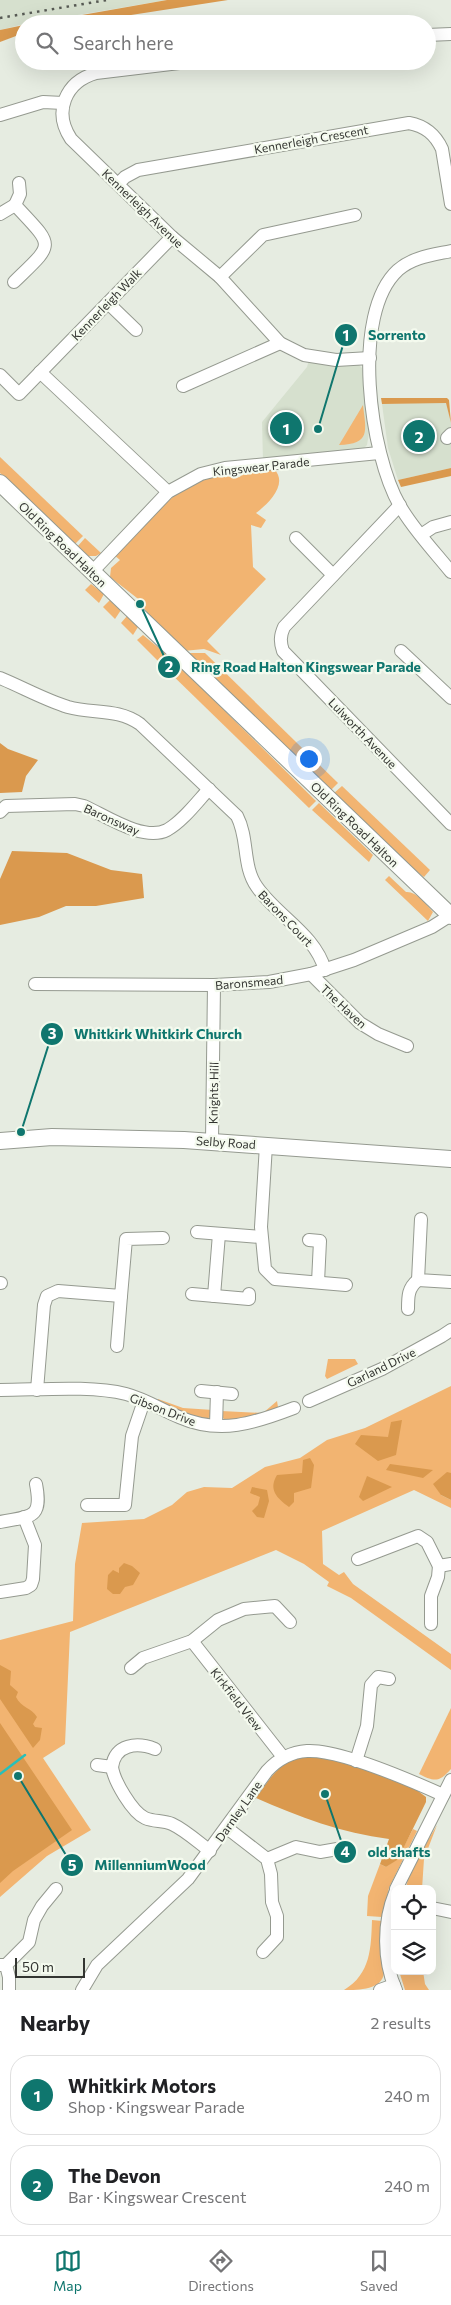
<!DOCTYPE html>
<html lang="en">
<head>
<meta charset="utf-8">
<style>
  body { margin:0; font-family:Commissioner,sans-serif; background:#f2f2f2; color:#202124 }
  .controls { position:absolute; right:15px; bottom:15px; display:grid; overflow:hidden; border-radius:10px; box-shadow:0 5px 20px #0002 }
  .controls button { width:45px; height:45px; display:grid; place-items:center; padding:0; border:0; border-bottom:1px solid #e0e0e0; background:#fff; color:#202124; font:25px sans-serif }
  .scale { position:absolute; left:15px; bottom:12px; width:70px; box-sizing:border-box; padding-left:5px; border:2px solid #333531; border-top:0; font-size:14px; line-height:18px; white-space:nowrap; color:#333531; -webkit-text-stroke:4px #f4faee; paint-order:stroke }
  .you { position:absolute; left:308px; top:758px; width:18px; height:18px; margin:-12px; border:4px solid #fff; border-radius:50%; background:#1a73e8; box-shadow:0 0 0 8px #1a73e833 }
  .badge { display:grid; place-items:center; width:32px; height:32px; border-radius:50%; background:#0f766e; color:#fff; font-size:16px; font-weight:700 }
  .pin { position:absolute; translate:-50% -50%; border:2px solid #fff; box-shadow:0 1px 5px #0006 }
  .list { margin:0; padding:0; list-style:none }
  h2 { display:flex; justify-content:space-between; align-items:center; height:65px; margin:0; padding:0 20px; font-size:21px }
  h2 small { font-size:16px; font-weight:400; color:#757577 }
  .list li { display:grid; grid-template-columns:32px 1fr auto; gap:15px; align-items:center; box-sizing:border-box; height:80px; margin:0 10px 10px; padding:0 10px; border:1px solid #e0e0e0; border-radius:20px }
  .list b { display:block; font-size:19px; white-space:nowrap }
  .list p { margin:0; font-size:16px; white-space:nowrap; color:#757577 }
  .list em { font-size:16px; font-style:normal; color:#757577 }
  .icon { flex:none; width:28px; height:28px; fill:none; stroke:currentColor; stroke-width:2; stroke-linecap:round; stroke-linejoin:round }
  .map { position:relative; flex:none; width:451px; height:1990px; overflow:hidden }
  .search { position:absolute; background:#fff; box-shadow:0 5px 20px #0002; left:15px; right:15px; top:15px; height:55px; display:flex; align-items:center; gap:12px; box-sizing:border-box; padding:0 18px; border-radius:28px; color:#757577; font-size:19px }
  .sheet { height:245px; background:#fff }
  nav { display:flex; justify-content:space-around; align-items:center; box-sizing:border-box; height:70px; border-top:1px solid #e0e0e0; background:#fff; font-size:14px; color:#757577 }
  nav a { display:grid; justify-items:center; gap:2px }
  nav .on { color:#0f766e }
  .map>svg:first-child { display:block }
  .built { fill:#d6e0ce }
  .green { fill:#f2b471 }
  .forest { fill:#da994e }
  .lines { fill:none; stroke-linecap:round; stroke-linejoin:round }
  .stream { stroke:#27c0ba; stroke-width:2.5 }
  .minor-casing { stroke:#959a90; stroke-width:14 }
  .major-casing { stroke:#959a90; stroke-width:18 }
  .minor { stroke:#fff; stroke-width:12 }
  .major { stroke:#fff; stroke-width:16 }
  .rail { stroke:#575a54; stroke-width:2.5; stroke-dasharray:2.5 5; stroke-linecap:butt }
  .labels { text-anchor:middle; dominant-baseline:central; stroke-width:4.5; stroke-linejoin:round; paint-order:stroke }
  .street-label { font-size:12px; fill:#333531; stroke:#f4faee }
  .leader { fill:none; stroke:#0f766e; stroke-width:2 }
  .callout-dot { fill:#0f766e; stroke:#f4faee; stroke-width:2 }
  .mark-label { font-size:15px; text-anchor:middle; font-weight:bold; fill:#fff }
  .callout-label { font-size:14px; text-anchor:middle; font-weight:bold; fill:#0f766e; stroke:#f4faee; stroke-width:4.5; stroke-linejoin:round; paint-order:stroke }
</style>
</head>
<body>
<div class="map">
<svg width="451" height="1990" viewBox="0 0 451 1990">
  <rect width="100%" height="100%" fill="#e6ece1"/>
  <g class="built">
    <polygon points="0,0 167,0 24,24 0,30"/>
    <polygon points="309,360 357,363 362,368 369,433 367,445 362,450 263,461 262,422 307,367"/>
    <polygon points="446,402 451,423 451,468 398,480 388,448 382,404"/>
  </g>
  <g class="green">
    <path d="M363 405C366 431 371 444 339 445Z"/>
    <polygon points="0,457 83,536 75,544 0,473"/>
    <path d="M274 469C289 484 268 504 256 513L266 520 261 528 251 525 253 567 266 579 207 641 221 655 204 649 183 651 160 629 144 608 146 605 110 577 111 568 120 560 114 555C147 521 179 478 230 473L233 478 240 477 243 472Z"/>
    <polygon points="85,538 101,553 96,556 86,556 77,547"/>
    <polygon points="91,584 104,594 99,603 85,590"/>
    <polygon points="110,600 121,610 115,619 103,607"/>
    <polygon points="127,616 138,627 133,635 121,623"/>
    <polygon points="143,635 171,658 163,666 137,640"/>
    <polygon points="187,653 205,653 338,783 330,791"/>
    <polygon points="173,660 316,801 309,808 165,668"/>
    <polygon points="342,786 430,870 424,877 408,865 333,794"/>
    <polygon points="319,803 373,855 369,862 312,810"/>
    <path d="M389 876 406 892C416 891 426 904 433 912L428 921 385 880Z"/>
    <polygon points="328,1359 355,1359 358,1364 327,1379 325,1376"/>
    <polygon points="451,1386 451,1473 447,1473 441,1495 451,1500 451,1508 414,1490 322,1531 323,1564 339,1575 344,1572 353,1584 451,1654 451,1670 351,1598 327,1586 329,1582 304,1564 276,1550 70,1632 65,1744 43,1758 91,1830 47,1856 0,1897 0,1640 73,1621 75,1564 82,1523 144,1519 172,1505 187,1492 204,1487 232,1488 265,1467 300,1458 327,1440 365,1428"/>
    <path d="M158 1399 183 1408 213 1410 211 1417C199 1423 169 1406 157 1401Z"/>
    <polygon points="277,1401 278,1407 263,1416 225,1420 221,1416 221,1411 263,1413"/>
    <path d="M451 1708V1769C440 1781 436 1783 419 1774Z"/>
    <polygon points="437,1825 424,1859 422,1889 406,1889 409,1873"/>
    <polygon points="413,1829 417,1831 389,1888 382,1917 367,1916 368,1896 380,1864 386,1867 397,1859"/>
    <path d="M372 1920 382 1921 384 1972C383 1990 359 1990 344 1990 371 1974 371 1947 372 1920Z"/>
    <polygon points="399,1971 423,1971 425,1984 429,1990 405,1990"/>
  </g>
  <g class="forest">
    <polygon points="167,0 228,0 73,24 31,24"/>
    <polygon points="24,25 24,33 0,42 0,30"/>
    <polygon points="381,398 447,398 449,400 451,423 446,403 382,404"/>
    <polygon points="451,468 451,476 401,487 398,480"/>
    <polygon points="0,743 8,749 38,760 26,776 22,792 0,793"/>
    <polygon points="12,851 67,853 111,870 142,874 144,898 96,906 66,906 39,917 0,925 0,879"/>
    <polygon points="402,1420 396,1455 378,1461 355,1444 361,1435 388,1437 391,1422"/>
    <path d="M310 1458 314 1465 311 1488 294 1493V1502L289 1507C277 1498 268 1490 277 1475L302 1473 303 1460Z"/>
    <polygon points="390,1464 433,1470 423,1478 386,1470"/>
    <polygon points="447,1472 451,1473 451,1500 441,1495 433,1484"/>
    <polygon points="367,1476 392,1487 363,1501 359,1497"/>
    <polygon points="252,1487 267,1490 269,1501 264,1518 257,1517 252,1511 258,1505 260,1497 250,1493"/>
    <polygon points="124,1563 132,1566 140,1573 133,1585 125,1587 120,1594 113,1594 107,1589 108,1575 113,1570 119,1573 119,1568"/>
    <path d="M0 1665 11 1671 10 1685 18 1692 16 1697C21 1708 31 1707 37 1717L33 1724 35 1727 42 1728 40 1740 33 1748 0 1699Z"/>
    <polygon points="0,1723 72,1830 13,1871 0,1883"/>
    <path d="M308 1755C346 1760 382 1775 419 1788L418 1791 426 1797V1802L401 1853 397 1860 386 1867 380 1864 389 1839C342 1833 299 1817 256 1798 272 1776 279 1761 308 1755Z"/>
  </g>
  <g class="lines">
    <polyline class="stream" points="0,1774 25,1755"/>
    <g class="minor-casing">
      <g id="minor">
        <polyline points="427,35 451,34"/>
        <path d="M196 61 96 73C65 82 53 112 71 139L172 237 220 277 280 343 304 355 336 360 370 358"/>
        <polyline points="0,115 43,102 63,103"/>
        <path d="M118 184 125 177 138 170 409 123C425 126 435 134 442 149L451 204"/>
        <polyline points="0,214 15,205"/>
        <path d="M451 251C432 255 413 257 398 270 350 314 370 454 400 506 413 529 434 551 451 572"/>
        <polyline points="220,277 263,235 355,215"/>
        <path d="M14 282C55 242 55 248 15 205L20 194 19 183"/>
        <polyline points="108,303 136,330"/>
        <polyline points="40,372 168,492"/>
        <polyline points="0,375 19,394 172,237"/>
        <polyline points="183,386 280,343"/>
        <polyline points="447,438 451,434"/>
        <path d="M400 505 284 627C280 636 280 642 283 651L451 824"/>
        <polyline points="421,535 433,527 451,522"/>
        <polyline points="296,538 333,575"/>
        <polyline points="92,572 168,492 201,474 225,468 379,453"/>
        <polyline points="401,651 451,698"/>
        <path d="M0 678C22 687 45 700 68 707 93 714 118 708 140 724L237 816C249 839 242 866 257 887 277 916 315 934 325 970"/>
        <path d="M0 812 6 806 75 804 84 806C106 816 144 842 167 830 183 821 197 802 209 789"/>
        <polyline points="311,974 360,1023 378,1034 407,1046"/>
        <polyline points="35,984 214,985 269,982 311,974 354,960 432,927 451,915"/>
        <polyline points="212,1141 214,985"/>
        <polyline points="266,1145 261,1227 265,1269 275,1279 346,1285"/>
        <polyline points="421,1219 418,1280 451,1282"/>
        <polyline points="197,1232 261,1237"/>
        <polyline points="309,1240 320,1241 318,1282"/>
        <polyline points="0,1283 1,1283"/>
        <polyline points="192,1294 249,1299 249,1294"/>
        <polyline points="214,1296 219,1234"/>
        <path d="M408 1309C408 1296 408 1288 418 1280"/>
        <polyline points="117,1346 121,1296"/>
        <path d="M0 1390C38 1390 90 1385 126 1394 145 1399 162 1410 179 1417 220 1435 255 1423 294 1408"/>
        <polyline points="37,1390 44,1305 47,1296 58,1291 121,1296 126,1239 163,1238"/>
        <polyline points="201,1391 232,1394"/>
        <polyline points="309,1401 382,1369 442,1336 451,1330"/>
        <polyline points="216,1425 217,1392"/>
        <polyline points="87,1505 125,1505 132,1436 144,1401"/>
        <path d="M0 1522C30 1516 43 1520 36 1484"/>
        <polyline points="358,1559 418,1536 427,1542 439,1566 451,1564"/>
        <polyline points="0,1592 26,1588 31,1585 33,1579 35,1545 24,1517"/>
        <polyline points="431,1624 431,1596 438,1577 439,1566"/>
        <polyline points="192,1641 283,1757"/>
        <polyline points="131,1668 143,1658 192,1641 218,1620 244,1609 275,1606 290,1622"/>
        <polyline points="356,1761 367,1726 371,1685 378,1677 389,1679"/>
        <path d="M97 1765 112 1767C115 1744 137 1742 155 1749"/>
        <path d="M112 1767C114 1781 132 1812 145 1818 154 1822 163 1820 172 1824 185 1830 198 1842 210 1851"/>
        <polyline points="227,1828 267,1859 271,1874 272,1902 277,1916 277,1937 263,1952"/>
        <polyline points="267,1859 296,1847 320,1852 343,1848"/>
        <polyline points="396,1889 451,1780"/>
        <path d="M395 1893C383 1922 383 1961 396 1990"/>
        <polyline points="432,1908 451,1912"/>
        <polyline points="0,1965 6,1965 29,1942 34,1920 42,1906 56,1889"/>
        <polyline points="6,1965 9,1977 9,1990"/>
        <path d="M82 1990 97 1965 188 1879 267 1771C278 1759 291 1752 307 1751 340 1749 412 1781 443 1795"/>
        <polyline points="380,1990 394,1985"/>
      </g>
    </g>
    <g class="major-casing">
      <g id="major">
        <polyline points="0,483 451,916"/>
        <polyline points="0,1141 52,1137 184,1140 451,1159"/>
      </g>
    </g>
    <use href="#minor" class="minor"/>
    <use href="#major" class="major"/>
    <polyline class="rail" points="0,18 107,0"/>
  </g>
  <g class="labels">
    <g class="street-label">
      <text transform="translate(311 139) rotate(-10)">Kennerleigh Crescent</text>
      <text transform="translate(143 208) rotate(44)">Kennerleigh Avenue</text>
      <text transform="translate(106 304) rotate(-46)">Kennerleigh Walk</text>
      <text transform="translate(261 466) rotate(-6)">Kingswear Parade</text>
      <text transform="translate(63 544) rotate(44)">Old Ring Road Halton</text>
      <text transform="translate(363 733) rotate(46)">Lulworth Avenue</text>
      <text transform="translate(112 819) rotate(24)">Baronsway</text>
      <text transform="translate(355 824) rotate(44)">Old Ring Road Halton</text>
      <text transform="translate(286 918) rotate(46)">Barons Court</text>
      <text transform="translate(249 982) rotate(-5)">Baronsmead</text>
      <text transform="translate(344 1006) rotate(43)">The Haven</text>
      <text transform="translate(213 1093) rotate(-89)">Knights Hill</text>
      <text transform="translate(226 1142) rotate(4)">Selby Road</text>
      <text transform="translate(381 1367) rotate(-26)">Garland Drive</text>
      <text transform="translate(163 1409) rotate(21)">Gibson Drive</text>
      <text transform="translate(237 1699) rotate(52)">Kirkfield View</text>
      <text transform="translate(238 1811) rotate(-55)">Darnley Lane</text>
    </g>
  </g>
  <path class="leader" d="M318 429L346 335M140 604L169 667M21 1132L52 1034M325 1794L345 1852M18 1776L72 1865"/>
  <g class="callout-dot">
    <circle cx="318" cy="429" r="5"/>
    <circle cx="140" cy="604" r="5"/>
    <circle cx="21" cy="1132" r="5"/>
    <circle cx="325" cy="1794" r="5"/>
    <circle cx="18" cy="1776" r="5"/>
    <circle cx="346" cy="335" r="12"/>
    <circle cx="169" cy="667" r="12"/>
    <circle cx="52" cy="1034" r="12"/>
    <circle cx="345" cy="1852" r="12"/>
    <circle cx="72" cy="1865" r="12"/>
  </g>
  <g class="mark-label">
    <text x="346" y="341">1</text>
    <text x="169" y="672">2</text>
    <text x="52" y="1039">3</text>
    <text x="345" y="1857">4</text>
    <text x="72" y="1871">5</text>
  </g>
  <g class="callout-label">
    <text x="397" y="340">Sorrento</text>
    <text x="306" y="672">Ring Road Halton Kingswear Parade</text>
    <text x="158" y="1039">Whitkirk Whitkirk Church</text>
    <text x="399" y="1857">old shafts</text>
    <text x="150" y="1870">MillenniumWood</text>
  </g>
</svg>
<div class="controls">
<button><svg class="icon" aria-label="locate" viewBox="0 0 24 24"><circle cx="12" cy="12" r="6"/><path d="M12 2v4M12 18v4M2 12h4M18 12h4"/></svg></button>
<button><svg class="icon" aria-label="layers" viewBox="0 0 24 24"><path d="M12 4l9 5-9 5-9-5zM3 14l9 5 9-5"/></svg></button>
</div>
<div class="scale">50 m</div>
<div class="you"></div>
<div class="pin badge" style="left:286px;top:428px">1</div>
<div class="pin badge" style="left:419px;top:436px">2</div>
<div class="search"><svg class="icon" aria-label="search" viewBox="0 0 24 24"><circle cx="10" cy="10" r="6"/><path d="M15 15l6 6"/></svg>Search here</div>
</div>
<section class="sheet">
<h2>Nearby<small>2 results</small></h2>
<ul class="list">
<li><span class="badge">1</span><div><b>Whitkirk Motors</b><p>Shop · Kingswear Parade</p></div><em>240 m</em></li>
<li><span class="badge">2</span><div><b>The Devon</b><p>Bar · Kingswear Crescent</p></div><em>240 m</em></li>
</ul>
</section>
<nav>
<a class="on"><svg class="icon" aria-label="map" viewBox="0 0 24 24"><path d="M3 6l6-2 6 2 6-2v14l-6 2-6-2-6 2zM9 4v14M15 6v14"/></svg>Map</a>
<a><svg class="icon" aria-label="directions" viewBox="0 0 24 24"><path d="M12 3l9 9-9 9-9-9zM9 14v-3h6M13 9l2 2-2 2"/></svg>Directions</a>
<a><svg class="icon" aria-label="saved" viewBox="0 0 24 24"><path d="M7 4h10v16l-5-4-5 4z"/></svg>Saved</a>
</nav>
</body>
</html>
